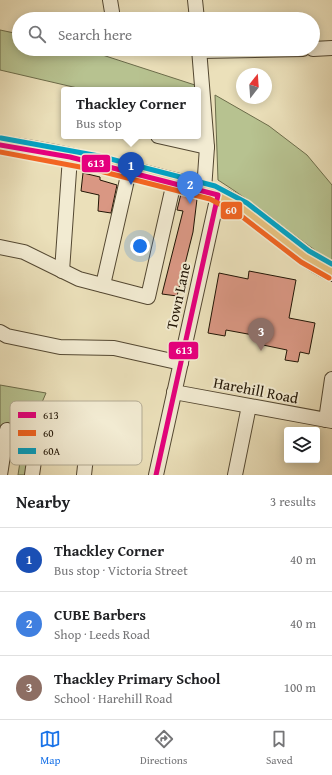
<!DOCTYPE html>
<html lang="en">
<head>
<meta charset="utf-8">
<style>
  body { margin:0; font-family:"Gentium Book Plus",serif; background:#f6f6f6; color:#202124 }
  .controls { position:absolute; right:12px; bottom:12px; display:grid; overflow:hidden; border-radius:4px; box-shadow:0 2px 10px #0003 }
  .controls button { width:36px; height:36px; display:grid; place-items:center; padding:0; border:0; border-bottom:1px solid #e0e0e0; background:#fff; color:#202124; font:20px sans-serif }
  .compass { position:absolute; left:236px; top:68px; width:36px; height:36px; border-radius:50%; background:#fff; box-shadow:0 2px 10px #0003; rotate:17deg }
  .you { position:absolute; left:140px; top:246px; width:14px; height:14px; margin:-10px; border:3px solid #fff; border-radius:50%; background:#1a73e8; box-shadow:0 0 0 6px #1a73e833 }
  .badge { display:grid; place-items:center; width:26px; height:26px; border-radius:50%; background:#1a73e8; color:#fff; font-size:13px; font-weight:700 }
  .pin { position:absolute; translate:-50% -33px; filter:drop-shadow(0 1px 2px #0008) }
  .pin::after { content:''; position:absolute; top:21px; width:14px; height:12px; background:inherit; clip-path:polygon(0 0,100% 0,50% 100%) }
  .popup { position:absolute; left:61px; top:87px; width:140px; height:52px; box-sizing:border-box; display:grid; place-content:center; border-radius:4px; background:#fff; filter:drop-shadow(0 1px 3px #0005); font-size:13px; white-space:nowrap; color:#757577 }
  .popup b { font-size:15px; color:#202124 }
  .popup::after { content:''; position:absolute; left:50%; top:100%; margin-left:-8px; border:8px solid transparent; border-top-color:#fff }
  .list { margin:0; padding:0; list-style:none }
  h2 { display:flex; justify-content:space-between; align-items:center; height:52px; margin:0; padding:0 16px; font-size:17px }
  h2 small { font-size:13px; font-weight:400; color:#757577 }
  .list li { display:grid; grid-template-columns:26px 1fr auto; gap:12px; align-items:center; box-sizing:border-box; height:64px; padding:0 16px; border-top:1px solid #e0e0e0 }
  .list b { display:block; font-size:15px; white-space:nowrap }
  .list p { margin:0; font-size:13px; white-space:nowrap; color:#757577 }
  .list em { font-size:13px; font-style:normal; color:#757577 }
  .icon { flex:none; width:22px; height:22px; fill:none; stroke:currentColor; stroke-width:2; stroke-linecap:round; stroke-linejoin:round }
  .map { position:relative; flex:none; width:332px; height:475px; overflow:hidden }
  .search { position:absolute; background:#fff; box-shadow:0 2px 10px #0003; left:12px; right:12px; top:12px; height:44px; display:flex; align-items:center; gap:10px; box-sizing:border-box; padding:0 14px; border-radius:22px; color:#757577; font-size:15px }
  .sheet { height:244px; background:#fff }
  nav { display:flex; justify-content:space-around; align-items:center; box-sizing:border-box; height:56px; border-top:1px solid #e0e0e0; background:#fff; font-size:11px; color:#757577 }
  nav a { display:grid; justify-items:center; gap:2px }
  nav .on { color:#1a73e8 }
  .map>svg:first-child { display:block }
  .green { fill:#b7c290; stroke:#6c6c4a }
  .building { fill:#d99783; stroke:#211505 }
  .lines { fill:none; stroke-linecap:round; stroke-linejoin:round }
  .minor-casing { stroke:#544832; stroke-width:16 }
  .major-casing { stroke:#211505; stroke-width:20 }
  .minor { stroke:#f2ebd2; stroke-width:14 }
  .major { stroke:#e6c07d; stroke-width:18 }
  .bus-1-casing { stroke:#f2ebd2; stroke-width:8 }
  .bus-2-casing { stroke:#f2ebd2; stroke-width:8 }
  .bus-3-casing { stroke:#f2ebd2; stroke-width:8 }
  .bus-1 { stroke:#e5007d; stroke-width:5 }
  .bus-2 { stroke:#f26522; stroke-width:5 }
  .bus-3 { stroke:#02a2c4; stroke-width:5 }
  .labels { text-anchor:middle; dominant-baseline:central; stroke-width:4; stroke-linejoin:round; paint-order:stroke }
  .street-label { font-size:15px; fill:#211505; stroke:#f2ebd2 }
  .key { fill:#f2ebd2; stroke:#b3ab94; stroke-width:1 }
  .key-label { font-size:11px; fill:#211505 }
  .line-badge { stroke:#f2ebd2; stroke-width:1.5 }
  .badge-label { font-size:11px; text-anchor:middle; font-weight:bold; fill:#fff }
</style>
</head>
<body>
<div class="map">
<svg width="332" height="475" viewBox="0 0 332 475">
  <rect width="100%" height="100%" fill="#ebe0ba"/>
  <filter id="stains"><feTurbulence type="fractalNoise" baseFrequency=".005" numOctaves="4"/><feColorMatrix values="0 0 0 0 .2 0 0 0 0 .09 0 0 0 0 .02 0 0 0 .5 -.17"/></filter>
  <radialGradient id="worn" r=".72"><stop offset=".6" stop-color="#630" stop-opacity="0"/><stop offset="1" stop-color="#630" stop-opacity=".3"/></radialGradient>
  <g class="green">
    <polygon points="0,30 19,34 19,49 84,49 198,86 202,128 198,128 198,90 86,90 0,70"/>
    <path d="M215 95 269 126 307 155 332 185V262C293 236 258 205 218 180Z"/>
    <polygon points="0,385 46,393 34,421 25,475 18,475 25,429 0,426"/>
  </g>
  <g class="building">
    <polygon points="83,173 100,177 100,180 117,185 111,213 98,211 99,195 81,191"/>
    <polygon points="181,194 197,199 193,232 177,296 162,294 183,211 177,210"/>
    <polygon points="249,271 296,280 289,318 315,323 309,354 300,352 298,362 285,360 287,350 263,345 264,337 226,330 225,336 208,333 219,273 248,279"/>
  </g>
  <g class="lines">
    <g class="minor-casing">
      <g id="minor">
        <polyline points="110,0 112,12"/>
        <polyline points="195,0 197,19"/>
        <polyline points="199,49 207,147 204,190"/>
        <polyline points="313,49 332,48"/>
        <polyline points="200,51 303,49"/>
        <polyline points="158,136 207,147"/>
        <polyline points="0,247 24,252 79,279 148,297 174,182"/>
        <polyline points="62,271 70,157"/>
        <polyline points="103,285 129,171"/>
        <polyline points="0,332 7,336 60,347 114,348 181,363"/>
        <polyline points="174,392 332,421"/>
        <polyline points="326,420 332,379"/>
        <polyline points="0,475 7,430"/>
        <polyline points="32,475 34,461"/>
        <polyline points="84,475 90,421"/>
        <polyline points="156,475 218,195"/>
        <polyline points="235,475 249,406"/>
      </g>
    </g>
    <g class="major-casing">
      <path id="major" d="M0 145C52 152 104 164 155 177 180 184 207 188 230 201 267 220 294 255 332 272"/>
    </g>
    <use href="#minor" class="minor"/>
    <use href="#major" class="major"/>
    <g class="bus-1-casing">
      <polyline id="bus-1" points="0,145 70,157 218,195 156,475"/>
    </g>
    <g class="bus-2-casing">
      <polyline id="bus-2" points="0,152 96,170 210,199 240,215 301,262 329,278"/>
    </g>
    <g class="bus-3-casing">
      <polyline id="bus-3" points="1,138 99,156 215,186 247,203 309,251 332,264"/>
    </g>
    <use href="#bus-1" class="bus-1"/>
    <use href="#bus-2" class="bus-2"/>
    <use href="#bus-3" class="bus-3"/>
  </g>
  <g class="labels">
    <g class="street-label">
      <text transform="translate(178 296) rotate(-78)">Town Lane</text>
      <text transform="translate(256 390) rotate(11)">Harehill Road</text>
    </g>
  </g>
  <rect x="10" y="401" width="132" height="64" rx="6" class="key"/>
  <rect x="18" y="412" width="18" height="6" fill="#e5007d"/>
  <rect x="18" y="430" width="18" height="6" fill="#f26522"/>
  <rect x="18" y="448" width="18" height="6" fill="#02a2c4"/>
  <g class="key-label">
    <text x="43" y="419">613</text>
    <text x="43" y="437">60</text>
    <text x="43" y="455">60A</text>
  </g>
  <g class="line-badge">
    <rect x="81" y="154" width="30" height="19" rx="4" fill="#e5007d"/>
    <rect x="220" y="201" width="23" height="19" rx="4" fill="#f26522"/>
    <rect x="168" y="341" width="31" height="19" rx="4" fill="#e5007d"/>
  </g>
  <g class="badge-label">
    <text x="96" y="167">613</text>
    <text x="231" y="214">60</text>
    <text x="184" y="354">613</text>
  </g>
  <rect width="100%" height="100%" filter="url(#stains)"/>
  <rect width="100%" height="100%" fill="url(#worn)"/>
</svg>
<div class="controls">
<button><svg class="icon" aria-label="layers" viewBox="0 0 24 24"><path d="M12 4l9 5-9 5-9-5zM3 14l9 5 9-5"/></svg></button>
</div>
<svg class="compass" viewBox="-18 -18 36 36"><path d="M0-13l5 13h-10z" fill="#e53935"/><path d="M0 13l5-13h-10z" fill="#757577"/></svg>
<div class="you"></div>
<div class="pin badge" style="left:131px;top:185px;background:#1a4fb4">1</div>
<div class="popup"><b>Thackley Corner</b>Bus stop</div>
<div class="pin badge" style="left:190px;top:204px;background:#3f7fe0">2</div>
<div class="pin badge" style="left:261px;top:351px;background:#8d6e63">3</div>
<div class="search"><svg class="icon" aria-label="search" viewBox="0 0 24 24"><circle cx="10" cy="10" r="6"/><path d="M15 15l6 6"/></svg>Search here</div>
</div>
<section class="sheet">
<h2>Nearby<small>3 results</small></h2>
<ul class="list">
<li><span class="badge" style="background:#1a4fb4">1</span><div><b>Thackley Corner</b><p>Bus stop · Victoria Street</p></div><em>40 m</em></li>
<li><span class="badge" style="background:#3f7fe0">2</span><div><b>CUBE Barbers</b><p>Shop · Leeds Road</p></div><em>40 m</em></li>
<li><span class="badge" style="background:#8d6e63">3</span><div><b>Thackley Primary School</b><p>School · Harehill Road</p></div><em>100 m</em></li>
</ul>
</section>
<nav>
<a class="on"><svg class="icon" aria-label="map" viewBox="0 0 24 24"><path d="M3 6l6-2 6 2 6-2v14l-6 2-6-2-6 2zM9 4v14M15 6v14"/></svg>Map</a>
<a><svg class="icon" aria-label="directions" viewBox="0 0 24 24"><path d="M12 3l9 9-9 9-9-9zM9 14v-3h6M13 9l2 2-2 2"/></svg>Directions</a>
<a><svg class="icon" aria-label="saved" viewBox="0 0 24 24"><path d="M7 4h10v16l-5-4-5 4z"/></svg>Saved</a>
</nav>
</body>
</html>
